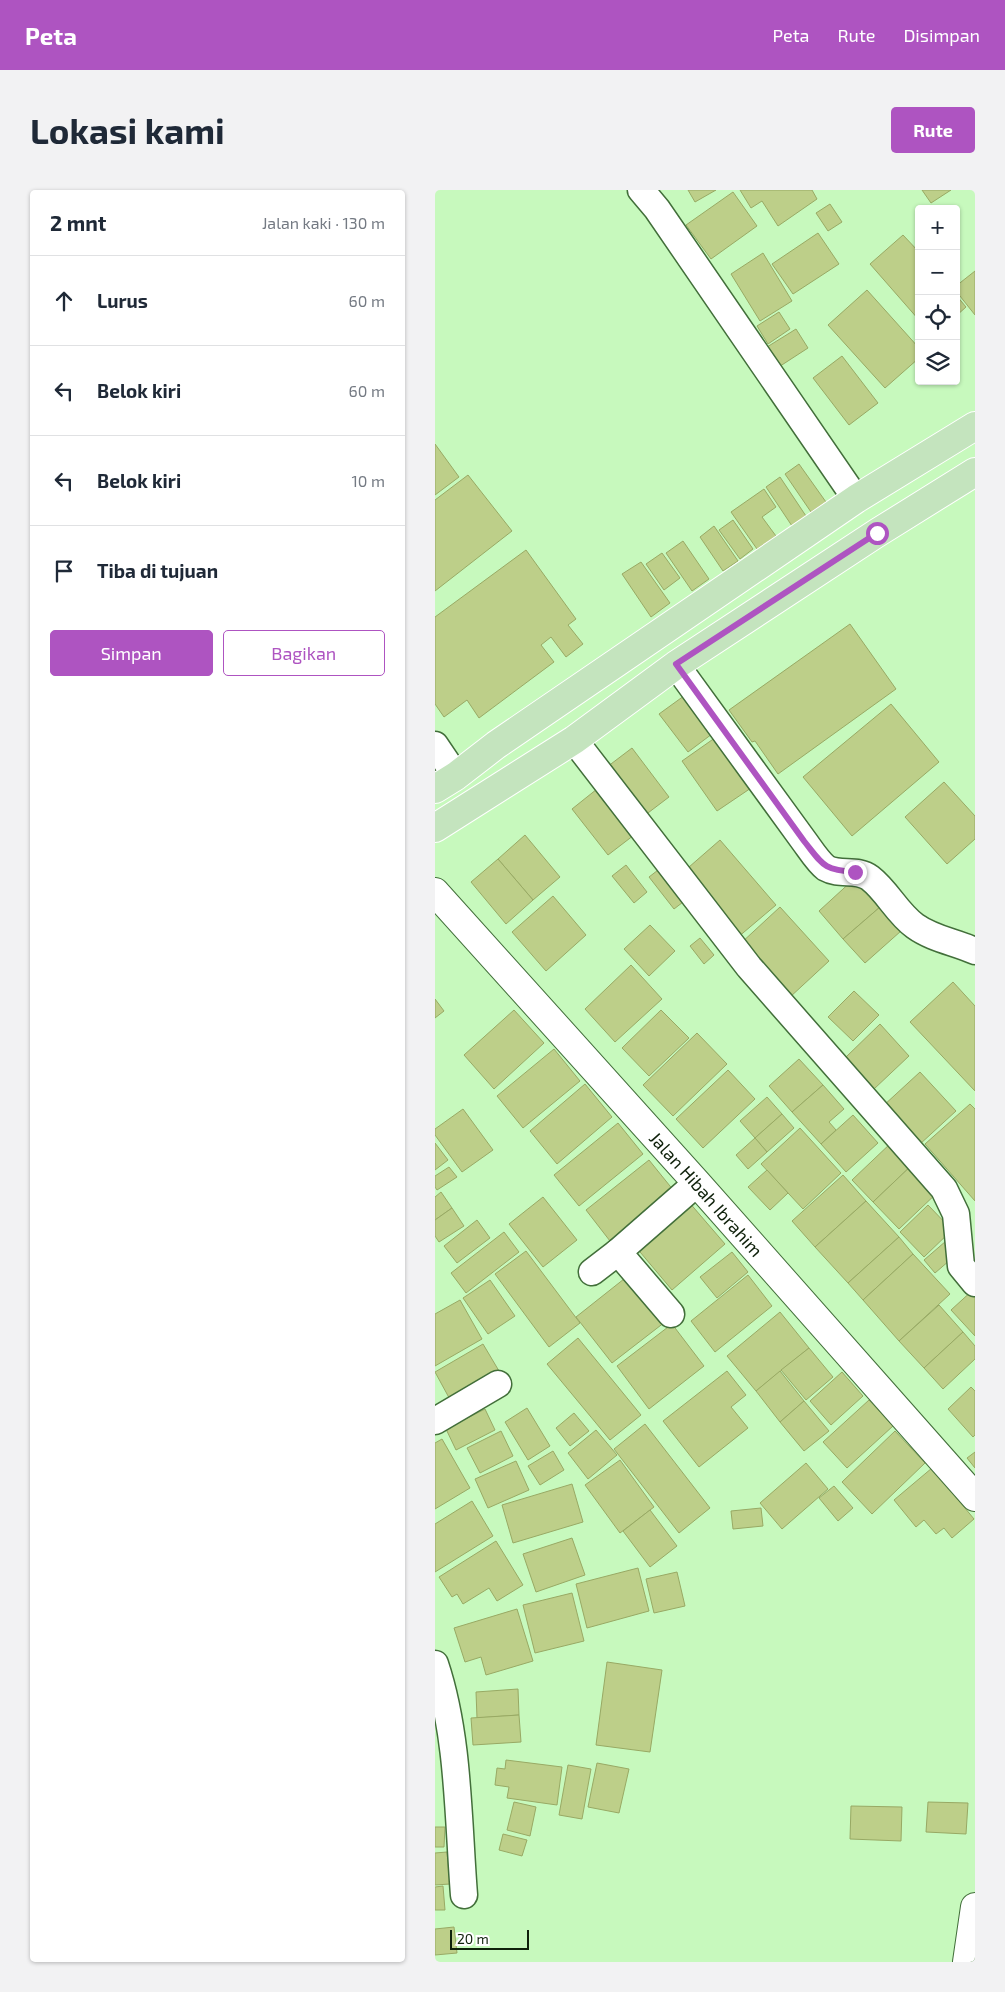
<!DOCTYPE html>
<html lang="id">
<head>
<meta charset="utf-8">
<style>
  body { margin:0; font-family:"Exo 2",sans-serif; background:#f2f2f3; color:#1f2937 }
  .controls { position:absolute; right:15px; top:15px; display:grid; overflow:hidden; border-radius:5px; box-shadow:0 1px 4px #0004 }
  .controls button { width:45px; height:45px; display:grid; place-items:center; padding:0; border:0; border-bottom:1px solid #e0e1e3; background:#fff; color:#1f2937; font:25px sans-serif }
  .scale { position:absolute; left:15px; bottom:12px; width:79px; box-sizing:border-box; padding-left:5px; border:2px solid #0f210b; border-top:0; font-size:14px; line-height:18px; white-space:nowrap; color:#0f210b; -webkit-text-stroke:4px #fff; paint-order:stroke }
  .stop { position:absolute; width:15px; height:15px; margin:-11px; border:4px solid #ae54c1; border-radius:50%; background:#fff }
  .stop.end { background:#ae54c1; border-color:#fff; box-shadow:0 1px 5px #0008 }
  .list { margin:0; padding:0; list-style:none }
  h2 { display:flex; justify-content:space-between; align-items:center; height:65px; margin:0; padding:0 20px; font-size:21px }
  h2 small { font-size:16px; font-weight:400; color:#747a83 }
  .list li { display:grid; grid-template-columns:32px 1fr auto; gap:15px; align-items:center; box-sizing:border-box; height:90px; padding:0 20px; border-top:1px solid #e0e1e3 }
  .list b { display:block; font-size:19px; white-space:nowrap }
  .list em { font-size:16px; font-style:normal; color:#747a83 }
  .actions { display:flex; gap:10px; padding:15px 20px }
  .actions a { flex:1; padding:11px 0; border:1px solid #ae54c1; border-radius:5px; text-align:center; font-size:18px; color:#ae54c1 }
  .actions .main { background:#ae54c1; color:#fff }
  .icon { flex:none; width:28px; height:28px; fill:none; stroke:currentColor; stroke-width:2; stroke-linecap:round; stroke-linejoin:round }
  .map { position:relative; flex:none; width:540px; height:1772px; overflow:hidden; border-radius:5px }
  header { display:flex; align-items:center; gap:30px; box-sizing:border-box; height:70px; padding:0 25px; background:#ae54c1; color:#fff }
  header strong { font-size:24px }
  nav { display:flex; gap:28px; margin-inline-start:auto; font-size:18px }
  .intro { display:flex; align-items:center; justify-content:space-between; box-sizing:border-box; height:120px; padding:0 30px }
  h1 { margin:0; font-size:35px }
  .button { padding:12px 22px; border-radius:5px; background:#ae54c1; color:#fff; font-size:18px; font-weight:700 }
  main { display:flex; gap:30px; padding:0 30px }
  aside { flex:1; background:#fff; border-radius:5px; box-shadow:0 1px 4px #0004 }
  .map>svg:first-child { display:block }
  .building { fill:#bdcf89; stroke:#98a964 }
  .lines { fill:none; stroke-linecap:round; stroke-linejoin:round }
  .minor-casing { stroke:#426f3a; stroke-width:29 }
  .tertiary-casing { stroke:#426f3a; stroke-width:30 }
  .primary-casing { stroke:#fff; stroke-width:30 }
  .minor { stroke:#fff; stroke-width:26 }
  .tertiary { stroke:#fff; stroke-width:28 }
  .primary { stroke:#c4e4be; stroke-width:28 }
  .route { stroke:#ae54c1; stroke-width:6 }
  .labels { text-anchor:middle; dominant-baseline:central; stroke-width:4.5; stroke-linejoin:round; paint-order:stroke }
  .street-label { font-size:18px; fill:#0f210b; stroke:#fff }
</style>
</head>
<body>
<header>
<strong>Peta</strong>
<nav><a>Peta</a><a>Rute</a><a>Disimpan</a></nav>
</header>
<div class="intro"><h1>Lokasi kami</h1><a class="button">Rute</a></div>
<main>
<aside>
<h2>2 mnt<small>Jalan kaki · 130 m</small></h2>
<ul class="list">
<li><svg class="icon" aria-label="ahead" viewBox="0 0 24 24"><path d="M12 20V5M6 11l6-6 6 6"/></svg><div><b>Lurus</b></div><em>60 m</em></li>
<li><svg class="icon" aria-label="left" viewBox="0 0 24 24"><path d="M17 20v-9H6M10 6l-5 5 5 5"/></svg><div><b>Belok kiri</b></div><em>60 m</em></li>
<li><svg class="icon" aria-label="left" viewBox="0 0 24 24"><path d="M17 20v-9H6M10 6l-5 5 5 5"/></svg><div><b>Belok kiri</b></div><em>10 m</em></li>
<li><svg class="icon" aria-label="arrive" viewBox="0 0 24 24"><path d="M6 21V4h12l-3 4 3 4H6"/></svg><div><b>Tiba di tujuan</b></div></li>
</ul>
<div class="actions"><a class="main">Simpan</a><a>Bagikan</a></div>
</aside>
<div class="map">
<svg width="540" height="1772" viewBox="0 0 540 1772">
  <rect width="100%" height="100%" fill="#c7f9bd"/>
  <g class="building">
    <polygon points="253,0 281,0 260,12"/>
    <polygon points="305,0 377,0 382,9 343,36 327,11 316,18"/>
    <polygon points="487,0 516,0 496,13"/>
    <polygon points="298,2 322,36 276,69 251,35"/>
    <polygon points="395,14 407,32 393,41 381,23"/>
    <polygon points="383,43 404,74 358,104 337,74"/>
    <polygon points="468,45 484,62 484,130 435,74"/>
    <polygon points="328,63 357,111 325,131 296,84"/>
    <polygon points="540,81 540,125 521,101 521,96"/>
    <polygon points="432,100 484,158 484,168 450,198 393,135"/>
    <polygon points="521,105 531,117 521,126"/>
    <polygon points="344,122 355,139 333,154 322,136"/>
    <polygon points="361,139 373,158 336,182 324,162"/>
    <polygon points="407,166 443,213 414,235 378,188"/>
    <polygon points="0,254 24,287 0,305"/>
    <polygon points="364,274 391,312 376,322 350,284"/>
    <polygon points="33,285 77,341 0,401 0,310"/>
    <polygon points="345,287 371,326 357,336 331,297"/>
    <polygon points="329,299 341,317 327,327 341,346 322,359 296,322"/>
    <polygon points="298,330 318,359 305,369 284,340"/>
    <polygon points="279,336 303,371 288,381 265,347"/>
    <polygon points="248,351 274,389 257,401 231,363"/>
    <polygon points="91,360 141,429 133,435 148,454 131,467 116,447 106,455 119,472 44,528 32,510 9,527 0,514 0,427"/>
    <polygon points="227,363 245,388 229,400 211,374"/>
    <polygon points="206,372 235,413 216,427 187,384"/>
    <polygon points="415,434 461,499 343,584 320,551 317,552 294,520"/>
    <polygon points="253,503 281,541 253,562 224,524"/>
    <polygon points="456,514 504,572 417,646 368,587"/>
    <polygon points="284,545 319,596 282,621 247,571"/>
    <polygon points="197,558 234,607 205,629 168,580"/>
    <polygon points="509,592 540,626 540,649 512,674 470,627"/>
    <polygon points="167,595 203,642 173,665 137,619"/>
    <polygon points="90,645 125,687 98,710 63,669"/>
    <polygon points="285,650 341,715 302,748 246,684"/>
    <polygon points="63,669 98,710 71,734 36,692"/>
    <polygon points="191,675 212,702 199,713 177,686"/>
    <polygon points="227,677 252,709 239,719 214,687"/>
    <polygon points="420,688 445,717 408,749 384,721"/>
    <polygon points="118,706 151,745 111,781 77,742"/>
    <polygon points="345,717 394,771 354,808 305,754"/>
    <polygon points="445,717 466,741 430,773 408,749"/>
    <polygon points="215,735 240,761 214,786 189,759"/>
    <polygon points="265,748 279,765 269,774 255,756"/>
    <polygon points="196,775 227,809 180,852 150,819"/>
    <polygon points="518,792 540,816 540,901 475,832"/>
    <polygon points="419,801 444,825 418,851 393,827"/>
    <polygon points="0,809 9,821 0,828"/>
    <polygon points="79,820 109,853 59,899 29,865"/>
    <polygon points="226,820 254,848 214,886 187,858"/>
    <polygon points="445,834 474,866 439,899 410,868"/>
    <polygon points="262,843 292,874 238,926 208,895"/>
    <polygon points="119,859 145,891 88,938 62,906"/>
    <polygon points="364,869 388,895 357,922 334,896"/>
    <polygon points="293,880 320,909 268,958 241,929"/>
    <polygon points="485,882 521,921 484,955 448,916"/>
    <polygon points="150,894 177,927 122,974 95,941"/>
    <polygon points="388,895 409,919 394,932 401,940 386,954 357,922"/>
    <polygon points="332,907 347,924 320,948 305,931"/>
    <polygon points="535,914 540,919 540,1011 490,954"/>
    <polygon points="28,919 58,960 27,982 0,945 0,939"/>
    <polygon points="347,924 359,938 332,962 320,948"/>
    <polygon points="418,925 443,953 411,982 386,954"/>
    <polygon points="183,933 208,964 144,1016 119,985"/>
    <polygon points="365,938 406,983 368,1019 326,974"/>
    <polygon points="320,948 332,962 313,979 301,965"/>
    <polygon points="457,952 478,974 438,1012 417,990"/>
    <polygon points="0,953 13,970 0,980"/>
    <polygon points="214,970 239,1001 175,1051 151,1020"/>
    <polygon points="478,974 504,1001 464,1039 438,1012"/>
    <polygon points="14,977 22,987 2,1000 0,997 0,986"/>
    <polygon points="332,980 353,1003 335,1020 313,997"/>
    <polygon points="408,985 431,1011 380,1057 357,1031"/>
    <polygon points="6,1002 17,1018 0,1030 0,1007"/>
    <polygon points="108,1007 142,1050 108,1077 74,1034"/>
    <polygon points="253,1011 290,1054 237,1100 200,1056"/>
    <polygon points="431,1011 464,1047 413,1093 380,1057"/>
    <polygon points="493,1015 517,1040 489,1067 465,1042"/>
    <polygon points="17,1018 29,1036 4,1052 0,1046 0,1030"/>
    <polygon points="42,1030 55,1048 22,1073 9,1056"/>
    <polygon points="69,1042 84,1062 31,1103 16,1083"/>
    <polygon points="464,1047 478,1064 428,1110 413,1093"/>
    <polygon points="511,1051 522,1064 500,1083 489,1070"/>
    <polygon points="91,1061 145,1133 114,1157 60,1084"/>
    <polygon points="297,1062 313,1082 282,1108 265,1087"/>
    <polygon points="478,1064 515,1104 464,1151 428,1110"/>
    <polygon points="194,1085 230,1132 177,1173 141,1127"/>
    <polygon points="313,1085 337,1116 280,1162 256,1131"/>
    <polygon points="55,1090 80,1126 53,1144 28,1108"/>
    <polygon points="539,1099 540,1100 540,1146 516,1120"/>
    <polygon points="25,1110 47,1149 0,1176 0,1124"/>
    <polygon points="504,1115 528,1142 489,1178 464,1151"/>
    <polygon points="345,1122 374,1158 321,1201 292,1166"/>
    <polygon points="237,1134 269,1176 214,1219 182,1176"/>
    <polygon points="528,1142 540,1156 540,1169 508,1199 489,1178"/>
    <polygon points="143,1148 206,1225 175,1250 112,1174"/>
    <polygon points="48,1154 67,1186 18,1215 0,1182"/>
    <polygon points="374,1158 398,1187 371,1210 346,1180"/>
    <polygon points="292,1181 311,1205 296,1217 313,1238 264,1277 228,1231"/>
    <polygon points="345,1181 369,1211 345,1232 321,1201"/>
    <polygon points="407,1182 428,1206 396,1235 375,1211"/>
    <polygon points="536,1197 540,1201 540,1245 538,1247 513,1219"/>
    <polygon points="434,1210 458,1236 412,1278 388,1252"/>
    <polygon points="369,1211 394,1241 369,1261 345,1232"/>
    <polygon points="92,1218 115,1256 93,1270 70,1232"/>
    <polygon points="50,1219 60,1240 21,1260 11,1239"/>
    <polygon points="139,1223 154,1241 135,1256 121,1238"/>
    <polygon points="210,1234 275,1318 244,1343 179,1259"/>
    <polygon points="161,1240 182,1265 153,1289 133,1263"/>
    <polygon points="66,1241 78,1266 45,1283 32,1258"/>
    <polygon points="460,1241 490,1273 437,1324 407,1292"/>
    <polygon points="7,1249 35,1298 0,1319 0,1253"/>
    <polygon points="118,1261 129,1280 105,1295 93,1276"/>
    <polygon points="540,1262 540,1278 532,1268"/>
    <polygon points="185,1270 219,1317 185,1343 150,1295"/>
    <polygon points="81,1271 94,1300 53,1318 40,1289"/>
    <polygon points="371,1273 393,1299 347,1339 325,1313"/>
    <polygon points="497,1278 539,1329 517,1348 509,1338 501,1344 489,1330 481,1337 459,1310"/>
    <polygon points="137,1294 148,1332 78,1353 67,1315"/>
    <polygon points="399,1296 418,1318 403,1331 384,1308"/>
    <polygon points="37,1311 58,1346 0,1382 0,1334"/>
    <polygon points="326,1318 328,1336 298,1339 296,1321"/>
    <polygon points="215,1320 242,1356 215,1377 188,1341"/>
    <polygon points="137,1348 150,1385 101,1402 88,1364"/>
    <polygon points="61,1351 88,1395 62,1411 54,1398 28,1414 22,1404 17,1407 4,1387"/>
    <polygon points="203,1378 214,1421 152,1438 141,1394"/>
    <polygon points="242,1382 250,1416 219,1423 211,1389"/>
    <polygon points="137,1403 149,1451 100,1463 88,1415"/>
    <polygon points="82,1419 98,1471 51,1485 46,1467 30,1472 19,1438"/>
    <polygon points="172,1472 227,1480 215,1562 161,1555"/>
    <polygon points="83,1499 84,1525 42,1528 41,1502"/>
    <polygon points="84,1525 86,1552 38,1555 36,1528"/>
    <polygon points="71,1570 127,1577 122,1615 72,1608 74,1597 60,1595 62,1578 70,1579"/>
    <polygon points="162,1573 194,1579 184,1623 153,1617"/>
    <polygon points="133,1575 156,1579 147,1629 124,1625"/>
    <polygon points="79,1612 101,1617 95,1646 72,1640"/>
    <polygon points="493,1612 533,1613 531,1644 491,1642"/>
    <polygon points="416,1616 467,1617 466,1651 415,1649"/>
    <polygon points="0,1637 10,1637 9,1657 0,1657"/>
    <polygon points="68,1644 92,1650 87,1666 64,1660"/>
    <polygon points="12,1662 15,1694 0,1695 0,1663"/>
    <polygon points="8,1696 10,1720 0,1720 0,1697"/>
    <polygon points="19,1737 22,1763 0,1765 0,1739"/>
  </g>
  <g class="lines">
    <g class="minor-casing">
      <g id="minor">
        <polyline points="206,0 222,19 421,309"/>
        <path d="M241 475 369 651C375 659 383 672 391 678 405 686 422 678 435 688 452 701 462 723 480 736 498 749 520 752 540 761"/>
        <polyline points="139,550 314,777 509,999 521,1024 526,1076 540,1093"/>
        <polyline points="0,555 21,586"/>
        <polyline points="183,1062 236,1124"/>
        <polyline points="157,1082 183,1062 262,993"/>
        <polyline points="0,1231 63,1194"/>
        <path d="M0 1474C24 1546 23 1629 29 1705"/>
      </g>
    </g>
    <g class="tertiary-casing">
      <g id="tertiary">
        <path id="s1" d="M0 702 262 993 540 1307"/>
        <polyline points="532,1772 540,1717"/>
      </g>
    </g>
    <g class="primary-casing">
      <g id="primary">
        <polyline points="0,599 21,586 61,555 421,309 540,236"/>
        <polyline points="0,638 139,550 241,475 442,343 540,282"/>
      </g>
    </g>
    <use href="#minor" class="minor"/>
    <use href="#tertiary" class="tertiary"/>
    <use href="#primary" class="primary"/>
  </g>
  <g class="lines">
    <path class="route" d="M420 682C388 680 388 675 369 651L241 474 442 343"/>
  </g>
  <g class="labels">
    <g class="street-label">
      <text stroke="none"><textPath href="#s1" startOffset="406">Jalan Hibah Ibrahim</textPath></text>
    </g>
  </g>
</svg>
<div class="controls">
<button>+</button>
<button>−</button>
<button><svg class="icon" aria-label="locate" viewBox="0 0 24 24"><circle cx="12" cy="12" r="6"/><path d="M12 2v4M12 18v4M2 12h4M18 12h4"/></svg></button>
<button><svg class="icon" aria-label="layers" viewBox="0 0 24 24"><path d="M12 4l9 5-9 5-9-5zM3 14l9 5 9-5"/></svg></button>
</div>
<div class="scale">20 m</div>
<div class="stop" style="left:442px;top:343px"></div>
<div class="stop end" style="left:420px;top:682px"></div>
</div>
</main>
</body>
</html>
